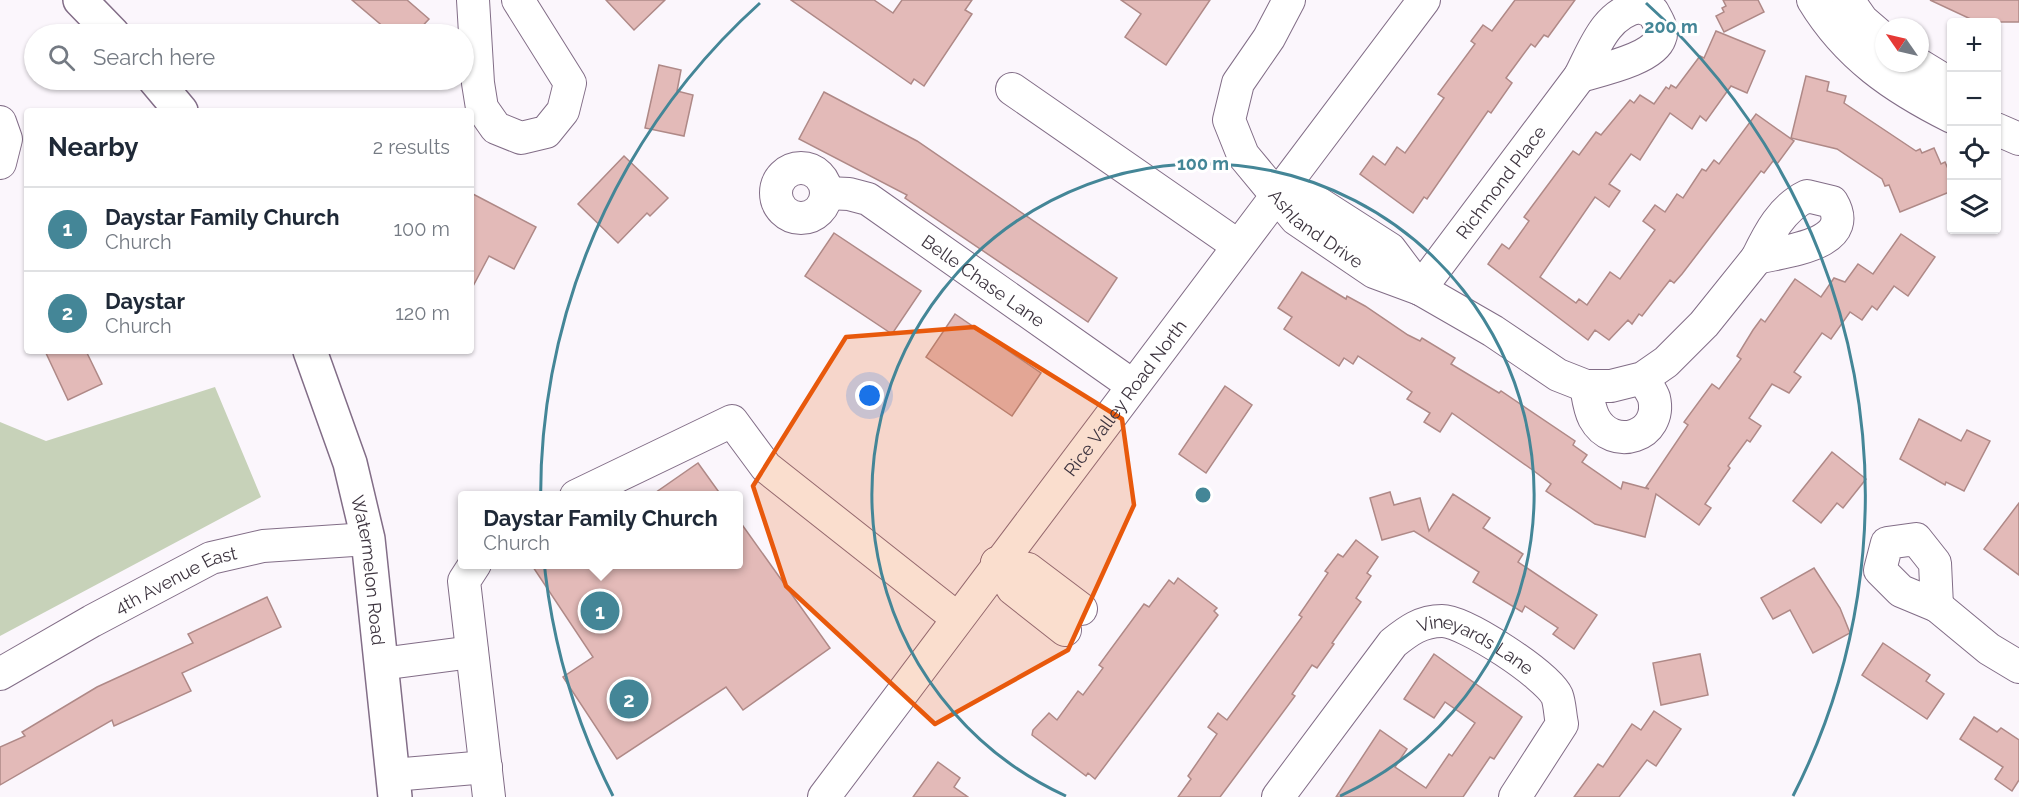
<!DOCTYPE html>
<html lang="en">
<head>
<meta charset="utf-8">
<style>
  body { margin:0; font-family:Raleway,sans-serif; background:#f6f6f7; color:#1f2937 }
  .controls { position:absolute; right:18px; top:18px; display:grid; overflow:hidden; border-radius:6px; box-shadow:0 2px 4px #0004 }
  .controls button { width:54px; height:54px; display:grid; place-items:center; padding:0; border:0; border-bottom:2px solid #e0e1e3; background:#fff; color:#1f2937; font:30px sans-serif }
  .compass { position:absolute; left:1875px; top:18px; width:54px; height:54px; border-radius:50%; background:#fff; box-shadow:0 2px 4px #0004; rotate:304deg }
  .you { position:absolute; left:870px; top:396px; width:21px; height:21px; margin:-15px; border:4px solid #fff; border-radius:50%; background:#1a73e8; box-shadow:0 0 0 9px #1a73e833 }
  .badge { display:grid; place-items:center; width:39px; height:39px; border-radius:50%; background:#448697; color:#fff; font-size:20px; font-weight:700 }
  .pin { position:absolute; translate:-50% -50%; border:3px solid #fff; box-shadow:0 2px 6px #0006 }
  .popup { position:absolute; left:458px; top:491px; width:285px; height:78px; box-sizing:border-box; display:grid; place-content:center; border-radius:6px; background:#fff; filter:drop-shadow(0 2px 4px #0005); font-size:20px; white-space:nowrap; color:#747a83 }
  .popup b { font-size:22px; color:#1f2937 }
  .popup::after { content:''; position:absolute; left:50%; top:100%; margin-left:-12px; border:12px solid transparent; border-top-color:#fff }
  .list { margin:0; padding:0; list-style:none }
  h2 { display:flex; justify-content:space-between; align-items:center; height:78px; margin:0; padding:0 24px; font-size:26px }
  h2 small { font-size:20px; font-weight:400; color:#747a83 }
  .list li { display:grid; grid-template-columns:39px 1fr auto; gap:18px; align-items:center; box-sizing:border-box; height:84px; padding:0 24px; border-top:2px solid #e0e1e3 }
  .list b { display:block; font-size:22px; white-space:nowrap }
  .list p { margin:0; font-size:20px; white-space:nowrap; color:#747a83 }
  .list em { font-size:20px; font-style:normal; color:#747a83 }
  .icon { flex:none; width:33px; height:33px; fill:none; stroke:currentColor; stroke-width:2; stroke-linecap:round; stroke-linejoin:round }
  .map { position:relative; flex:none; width:2019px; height:797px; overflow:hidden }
  .search { position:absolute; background:#fff; box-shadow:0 2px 4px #0004; left:24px; top:24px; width:450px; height:66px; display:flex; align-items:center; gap:15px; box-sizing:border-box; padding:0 21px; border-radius:33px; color:#747a83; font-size:22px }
  .panel { position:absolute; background:#fff; box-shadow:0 2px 4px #0004; left:24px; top:108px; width:450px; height:246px; border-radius:6px }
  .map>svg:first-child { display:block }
  .green { fill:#c7d2b9 }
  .building { fill:#e3bab8; stroke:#af8987; stroke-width:1.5 }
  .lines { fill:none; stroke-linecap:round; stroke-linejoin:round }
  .minor-casing { stroke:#826d87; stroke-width:34 }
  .major-casing { stroke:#826d87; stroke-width:36 }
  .minor { stroke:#fff; stroke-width:32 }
  .major { stroke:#fff; stroke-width:33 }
  .marked { fill:#e8590c; fill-opacity:0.2; stroke:#e8590c; stroke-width:4.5; stroke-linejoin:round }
  .ring { fill:none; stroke:#448697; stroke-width:3 }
  .labels { text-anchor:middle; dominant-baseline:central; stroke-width:6; stroke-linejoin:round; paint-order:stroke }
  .street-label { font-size:18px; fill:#3d343f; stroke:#fff }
  .centre { fill:#448697; stroke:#fff; stroke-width:3 }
  .ring-label { font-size:18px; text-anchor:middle; font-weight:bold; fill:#448697; stroke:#fff; stroke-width:6; stroke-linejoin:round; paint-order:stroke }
</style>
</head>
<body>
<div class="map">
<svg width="2019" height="797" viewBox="0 0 2019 797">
  <rect width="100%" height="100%" fill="#fbf6fc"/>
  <polygon class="green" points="215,387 261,497 0,636 0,422 46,441"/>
  <g class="building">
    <polygon points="352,0 407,0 429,19 415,34 392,34"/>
    <polygon points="606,0 665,0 634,30"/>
    <polygon points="791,0 874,0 893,13 902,0 972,0 965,10 972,14 924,86 914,79 911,84"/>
    <polygon points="1121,0 1210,0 1166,65 1125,37 1141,14"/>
    <polygon points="1515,0 1575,0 1548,37 1544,35 1535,47 1531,44 1506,78 1512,83 1491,113 1488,111 1427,199 1424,197 1413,213 1360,174 1373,156 1385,165 1397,147 1405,153 1444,98 1438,94 1475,44 1471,41 1483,25 1492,31"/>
    <polygon points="1723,0 1758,0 1764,12 1724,32 1716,16 1724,12 1722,8 1726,6"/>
    <polygon points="1930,0 2019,0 2019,22 1977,22"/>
    <polygon points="1716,31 1765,51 1747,93 1731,86 1706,121 1700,116 1692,129 1670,113 1640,160 1631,154 1609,184 1620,191 1609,207 1595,197 1540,277 1576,303 1579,299 1587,305 1610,272 1620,279 1655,230 1643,221 1655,205 1665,212 1677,194 1683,198 1702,169 1706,171 1714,160 1719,164 1756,114 1794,141 1777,164 1773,161 1764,173 1761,171 1682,274 1674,283 1670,280 1642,316 1639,314 1632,324 1628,320 1609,340 1595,330 1588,340 1488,264 1502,244 1509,249 1529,221 1524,217 1573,151 1579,155 1596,132 1601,135 1630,100 1634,103 1640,95 1654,104 1666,87 1669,89 1671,85 1676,88 1700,56 1704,58"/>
    <polygon points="659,65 681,70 677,91 693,95 684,136 645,128"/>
    <polygon points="1806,76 1829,82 1827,91 1846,96 1844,103 1916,151 1920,149 1922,153 1934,148 1941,164 1945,162 1952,178 1952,191 1900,212 1889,185 1885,186 1882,179 1837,149 1791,138"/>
    <polygon points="824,92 917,141 1117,278 1088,322 905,198 907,195 799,139"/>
    <polygon points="624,156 668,198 650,216 647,213 618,243 578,204"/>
    <polygon points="471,193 536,227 514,269 489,256 471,290"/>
    <polygon points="834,233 921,291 892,334 805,276"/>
    <polygon points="1901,234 1935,257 1908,296 1894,286 1877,310 1872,306 1862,320 1850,312 1831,339 1822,333 1794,372 1801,377 1789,393 1772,384 1749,418 1761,426 1750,442 1747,440 1728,466 1730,468 1705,504 1711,508 1699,525 1656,494 1645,537 1595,524 1546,491 1551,484 1534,471 1452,413 1440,432 1424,422 1430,413 1407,399 1412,392 1358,356 1353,364 1344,358 1339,366 1284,329 1292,317 1278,308 1302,272 1346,299 1347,296 1365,306 1408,335 1420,341 1422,338 1455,358 1451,364 1499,393 1501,391 1575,441 1573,445 1587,455 1582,462 1621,489 1623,482 1649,489 1646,487 1688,425 1684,422 1712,384 1719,389 1741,359 1737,356 1753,330 1761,319 1765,322 1795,279 1821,297 1834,278 1845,282 1858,264 1873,274"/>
    <polygon points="955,314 1041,373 1012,416 926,357"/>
    <polygon points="45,351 86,351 102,384 68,400"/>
    <polygon points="1225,386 1252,405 1206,473 1179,454"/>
    <polygon points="1919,419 1961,441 1967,430 1990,441 1964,491 1946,482 1945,485 1900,459"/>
    <polygon points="1832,452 1866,479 1843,508 1837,503 1821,523 1793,501"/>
    <polygon points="698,463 721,495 652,495"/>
    <polygon points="1390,492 1394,505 1420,498 1429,531 1453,494 1490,518 1483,528 1523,554 1518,562 1597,615 1574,649 1553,634 1558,628 1525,606 1522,612 1473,582 1479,572 1414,531 1382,540 1370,498"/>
    <polygon points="2019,503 2019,575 1984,549"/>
    <polygon points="738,519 830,648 743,710 726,687 617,759 563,677 593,657 531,564 738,564"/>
    <polygon points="1356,540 1378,557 1367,573 1371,576 1356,598 1361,602 1332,643 1334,644 1317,668 1312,665 1292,694 1295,696 1220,797 1178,797 1191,779 1188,776 1217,734 1208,727 1218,713 1227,720 1302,617 1299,615 1328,573 1325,571 1338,554 1343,557"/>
    <polygon points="1814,568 1840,608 1850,633 1813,653 1790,610 1773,619 1761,598"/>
    <polygon points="1178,578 1217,608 1214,611 1218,615 1095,779 1088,773 1086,776 1032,735 1033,730 1049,713 1057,720 1078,691 1083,695 1103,668 1099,665 1144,604 1149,607 1169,580 1174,584"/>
    <polygon points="267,597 281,627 182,673 191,691 114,726 112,720 0,785 0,747 25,736 22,732 97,687 193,643 188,634"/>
    <polygon points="1883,643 1930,675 1926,681 1944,694 1927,719 1862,675"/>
    <polygon points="1434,654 1522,717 1494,759 1490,757 1463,797 1336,797 1380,730 1407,749 1395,767 1426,788 1449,754 1452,756 1475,723 1445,702 1434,718 1404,699"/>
    <polygon points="1700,654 1708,695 1661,705 1653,663"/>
    <polygon points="1654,711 1681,729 1656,766 1647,760 1619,797 1574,797 1598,764 1603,767 1632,724 1641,730"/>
    <polygon points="1974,717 1997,732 2001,728 2019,740 2019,780 2012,791 1995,779 2003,767 1960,739"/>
    <polygon points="938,762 960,778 954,787 968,797 913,797"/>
  </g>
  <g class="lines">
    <g class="minor-casing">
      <g id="minor">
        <polyline points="473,0 478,83 482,108 496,128 521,138 546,132 563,111 570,83 518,0"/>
        <path id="s1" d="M1289 0 1269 38 1238 83 1229 120 1243 155 1296 219 1374 272 1420 289 1493 331 1558 375 1586 386H1611L1643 378 1666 362 1704 324 1757 258"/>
        <path d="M1813 0C1847 56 1894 88 1952 117"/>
        <polyline points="1848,0 1862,20 1884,39"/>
        <path d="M1640 7 1653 12C1657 20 1664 29 1660 38 1653 59 1600 70 1580 76 1594 49 1606 12 1640 7Z"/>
        <polyline points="1916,63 1952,85"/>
        <polyline points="1012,89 1237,245"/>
        <polyline points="0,122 6,139 0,163"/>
        <polyline points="1996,129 2019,139"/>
        <circle cx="801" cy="193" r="25"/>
        <path id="s2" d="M827 193 849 194 868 199 1132 385"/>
        <polyline points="1277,193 1312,199 1390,249 1420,289"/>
        <path d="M1807 196 1832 202C1858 245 1784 251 1757 258 1769 233 1782 208 1807 196Z"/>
        <path id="s3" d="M1420 289 1580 76"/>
        <path d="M1586 386C1588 397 1589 408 1594 418 1613 453 1663 436 1654 398 1652 392 1646 384 1643 378"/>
        <polyline points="576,496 732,421 766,467 957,618"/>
        <polygon points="1916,539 1935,563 1937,606 1901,591 1880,570 1887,543"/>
        <polyline points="997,563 1028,569 1081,609"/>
        <polyline points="997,563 1013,589 1065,630"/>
        <polyline points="475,564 464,581 489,797"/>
        <polyline points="1937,606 1989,649 2019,667"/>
        <polyline points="381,664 472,652"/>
        <path id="s4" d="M0 674 92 621 211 558 263 546 368 539"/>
        <polyline points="393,775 486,767"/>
        <path id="s5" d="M824 797 1424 0"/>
        <path id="s6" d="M1278 797 1393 643C1408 631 1421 621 1442 621 1465 621 1547 675 1557 696 1560 704 1560 715 1562 724L1515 797"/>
      </g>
    </g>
    <g class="major-casing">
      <g id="major">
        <polyline points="80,0 113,34"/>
        <polyline points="155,80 181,111"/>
        <path id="s7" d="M310 351 350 463 368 539 395 797"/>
      </g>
    </g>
    <use href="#minor" class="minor"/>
    <use href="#major" class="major"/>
  </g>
  <path class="marked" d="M974 327 1122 419 1134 505 1068 650 935 724 786 586 753 486 846 337Z"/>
  <g class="ring">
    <path d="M1066 796A331 331 0 1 1 1340 796"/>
    <path d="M613 796A662 662 0 0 1 760 3M1646 3A662 662 0 0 1 1793 796"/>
  </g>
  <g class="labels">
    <g class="street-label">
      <text stroke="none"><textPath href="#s3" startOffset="134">Richmond Place</textPath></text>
      <text stroke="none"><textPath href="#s1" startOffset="278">Ashland Drive</textPath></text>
      <text stroke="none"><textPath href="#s2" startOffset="183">Belle Chase Lane</textPath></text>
      <text stroke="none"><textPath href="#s5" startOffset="500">Rice Valley Road North</textPath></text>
      <text stroke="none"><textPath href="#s7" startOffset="228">Watermelon Road</textPath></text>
      <text stroke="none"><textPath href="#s4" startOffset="200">4th Avenue East</textPath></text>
      <text stroke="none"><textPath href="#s6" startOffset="286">Vineyards Lane</textPath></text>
    </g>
  </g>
  <circle cx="1203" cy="495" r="9" class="centre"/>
  <g class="ring-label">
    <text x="1671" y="33">200 m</text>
    <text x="1203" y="170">100 m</text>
  </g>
</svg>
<div class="controls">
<button>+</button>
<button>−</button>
<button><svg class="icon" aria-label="locate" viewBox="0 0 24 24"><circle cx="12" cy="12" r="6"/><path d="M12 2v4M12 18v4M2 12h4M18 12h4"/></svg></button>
<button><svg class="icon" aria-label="layers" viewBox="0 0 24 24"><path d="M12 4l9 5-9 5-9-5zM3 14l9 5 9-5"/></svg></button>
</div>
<svg class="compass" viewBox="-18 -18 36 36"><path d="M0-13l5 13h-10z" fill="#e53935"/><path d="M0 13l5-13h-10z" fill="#747a83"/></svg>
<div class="you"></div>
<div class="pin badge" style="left:600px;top:611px">1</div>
<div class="popup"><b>Daystar Family Church</b>Church</div>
<div class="pin badge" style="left:629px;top:699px">2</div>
<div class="search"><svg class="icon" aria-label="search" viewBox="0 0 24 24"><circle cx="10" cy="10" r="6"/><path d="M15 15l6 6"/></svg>Search here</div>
<section class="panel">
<h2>Nearby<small>2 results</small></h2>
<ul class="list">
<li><span class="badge">1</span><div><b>Daystar Family Church</b><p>Church</p></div><em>100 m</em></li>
<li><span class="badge">2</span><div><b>Daystar</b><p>Church</p></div><em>120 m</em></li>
</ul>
</section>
</div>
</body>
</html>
